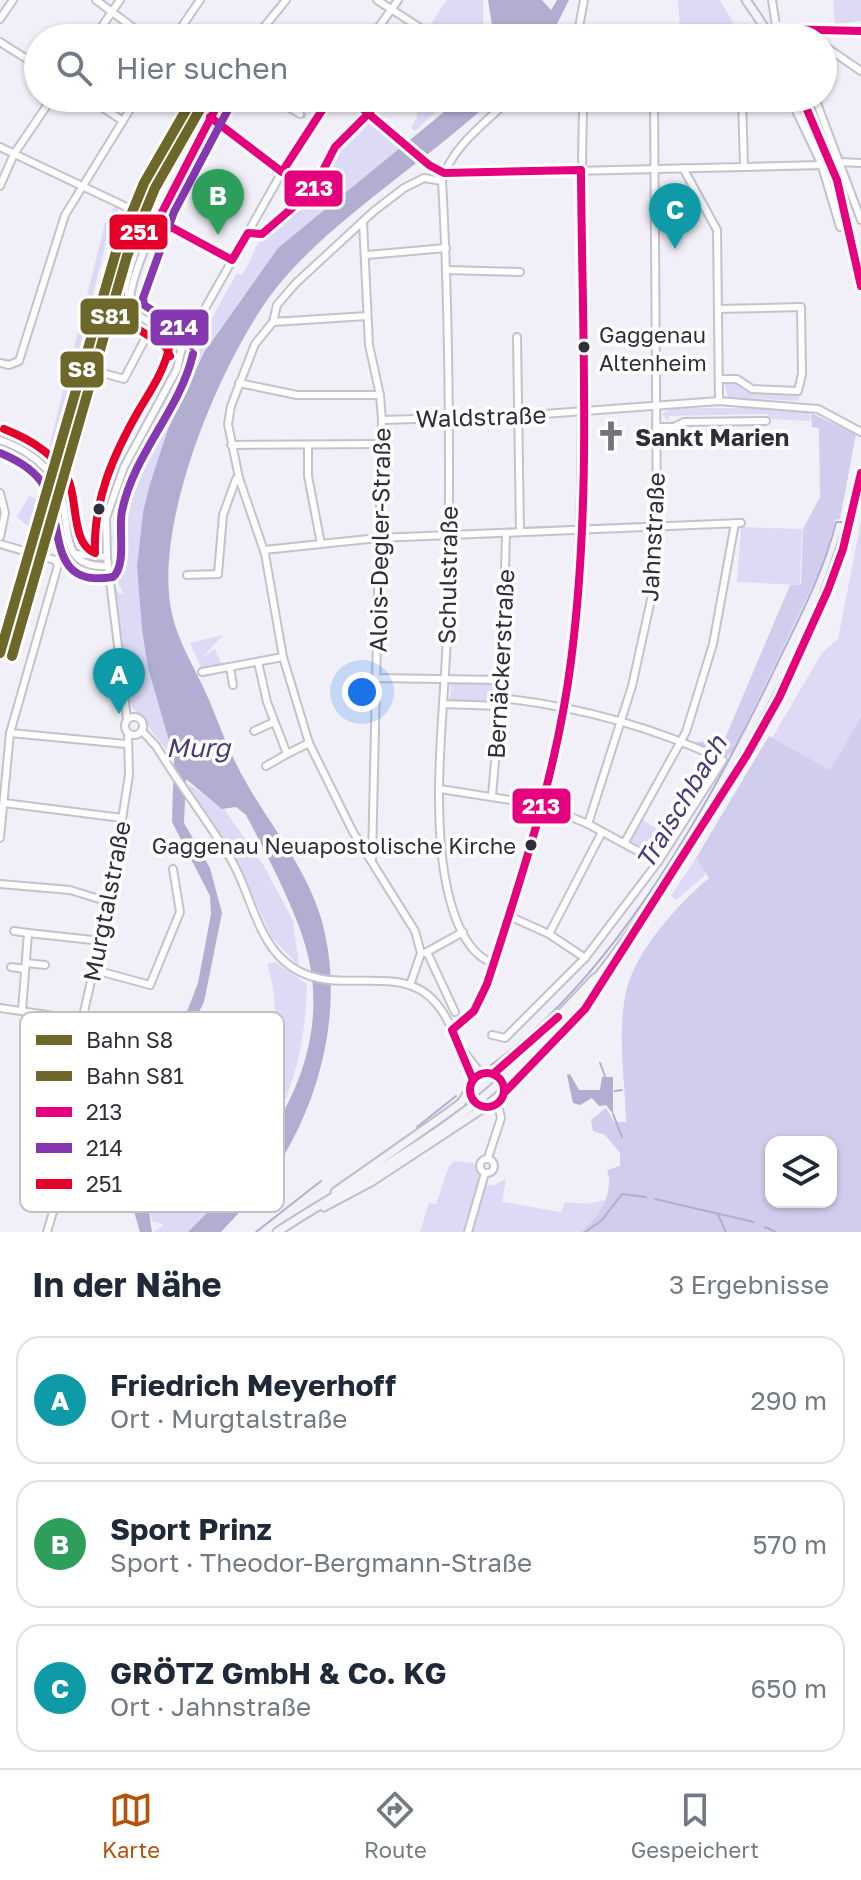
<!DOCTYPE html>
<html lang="de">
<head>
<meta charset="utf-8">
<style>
  body { margin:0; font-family:"Golos Text",sans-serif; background:#f2f2f3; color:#1f2937 }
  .controls { position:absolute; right:24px; bottom:24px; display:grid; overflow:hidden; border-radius:16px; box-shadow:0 2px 6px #0004 }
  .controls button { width:72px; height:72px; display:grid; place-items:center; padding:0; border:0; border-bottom:2px solid #e0e1e3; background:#fff; color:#1f2937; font:40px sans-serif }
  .you { position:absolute; left:362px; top:692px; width:28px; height:28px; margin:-20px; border:6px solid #fff; border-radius:50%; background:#1a73e8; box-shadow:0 0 0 12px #1a73e833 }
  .badge { display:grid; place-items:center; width:52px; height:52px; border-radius:50%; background:#b45309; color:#fff; font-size:26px; font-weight:700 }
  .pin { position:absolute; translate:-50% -66px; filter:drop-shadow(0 2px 4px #0008) }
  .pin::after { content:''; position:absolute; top:42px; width:28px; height:24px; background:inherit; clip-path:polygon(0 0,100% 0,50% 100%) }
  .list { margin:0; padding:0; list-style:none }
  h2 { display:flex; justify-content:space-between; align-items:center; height:104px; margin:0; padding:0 32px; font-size:34px }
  h2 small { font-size:26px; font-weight:400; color:#747a83 }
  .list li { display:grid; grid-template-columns:52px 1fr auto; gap:24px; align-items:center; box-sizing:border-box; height:128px; margin:0 16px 16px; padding:0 16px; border:2px solid #e0e1e3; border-radius:24px }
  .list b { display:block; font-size:30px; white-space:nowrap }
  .list p { margin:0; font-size:26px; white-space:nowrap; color:#747a83 }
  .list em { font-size:26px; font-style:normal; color:#747a83 }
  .icon { flex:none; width:44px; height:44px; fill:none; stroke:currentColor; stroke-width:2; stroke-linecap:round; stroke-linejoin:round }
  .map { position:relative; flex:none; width:861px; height:1232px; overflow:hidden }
  .search { position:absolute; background:#fff; box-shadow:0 2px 6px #0004; left:24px; right:24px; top:24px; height:88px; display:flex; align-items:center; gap:20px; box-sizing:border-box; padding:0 28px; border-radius:44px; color:#747a83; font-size:30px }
  .sheet { height:536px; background:#fff }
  nav { display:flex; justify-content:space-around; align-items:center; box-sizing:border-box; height:112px; border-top:2px solid #e0e1e3; background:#fff; font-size:22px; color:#747a83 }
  nav a { display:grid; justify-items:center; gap:4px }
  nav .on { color:#b45309 }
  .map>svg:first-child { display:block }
  .green { fill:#dddaf5 }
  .forest { fill:#d1cdec; fill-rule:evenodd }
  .water { fill:#b2aed2 }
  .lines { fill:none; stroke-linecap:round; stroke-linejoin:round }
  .stream { stroke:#b2aed2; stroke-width:2 }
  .minor-tunnel { stroke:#cac9d2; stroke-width:6; stroke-dasharray:6 3; stroke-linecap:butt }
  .minor-casing { stroke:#c4c3cd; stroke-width:10 }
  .major-casing { stroke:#bfbdca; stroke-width:11 }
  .minor { stroke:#fdfdfe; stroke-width:6 }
  .major { stroke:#f3f2f7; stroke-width:7 }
  .minor-bridge-casing { stroke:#c4c3cd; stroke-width:10; stroke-linecap:butt }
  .major-bridge-casing { stroke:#bfbdca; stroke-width:11; stroke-linecap:butt }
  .minor-bridge { stroke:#fdfdfe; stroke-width:6 }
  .major-bridge { stroke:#f3f2f7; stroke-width:7 }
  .bus-1-casing { stroke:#fff; stroke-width:14 }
  .bus-2-casing { stroke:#fff; stroke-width:14 }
  .bus-3-casing { stroke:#fff; stroke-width:14 }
  .bus-1 { stroke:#e5007d; stroke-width:8 }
  .bus-2 { stroke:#8638b0; stroke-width:8 }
  .bus-3 { stroke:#e4002b; stroke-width:8 }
  .rail-1-casing { stroke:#fff; stroke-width:16 }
  .rail-2-casing { stroke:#fff; stroke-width:16 }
  .rail-1 { stroke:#6d682a; stroke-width:10 }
  .rail-2 { stroke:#6d682a; stroke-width:10 }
  .bus-dot { fill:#302e3b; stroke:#fff; stroke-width:3 }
  .labels { text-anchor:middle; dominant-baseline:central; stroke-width:7; stroke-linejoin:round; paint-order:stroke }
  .bus-label { font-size:22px; fill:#302e3b; stroke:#fff; text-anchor:start }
  .street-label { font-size:24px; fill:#302e3b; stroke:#fff }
  .poi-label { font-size:24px; font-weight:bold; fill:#302e3b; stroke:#fff; text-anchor:start }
  .water-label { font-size:26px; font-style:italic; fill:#493c7a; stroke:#fff }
  .key { fill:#fff; stroke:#c1c0c4; stroke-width:2 }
  .key-label { font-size:22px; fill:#302e3b }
  .line-badge { stroke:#fff; stroke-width:3 }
  .badge-label { font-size:22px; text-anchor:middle; font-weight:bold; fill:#fff }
</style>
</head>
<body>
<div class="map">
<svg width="861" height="1232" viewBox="0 0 861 1232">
  <rect width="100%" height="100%" fill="#f1f0f8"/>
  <g class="green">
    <polygon points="447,0 483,0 483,38 421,38"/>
    <polygon points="678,0 720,0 733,22 731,26 680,29"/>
    <polygon points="833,0 861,0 861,21 835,25"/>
    <polygon points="416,98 451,98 415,131 411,128 417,117"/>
    <path d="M369 118 402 148 278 248 203 352 168 428 143 512 137 566 148 668 174 758C160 743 149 726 136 712 118 692 117 611 114 583L119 594 123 593 117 580 113 537 117 498 156 419 237 273 241 275C250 266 251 253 259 243 277 221 308 211 320 184H325L327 194 337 186 327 172 337 149Z"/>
    <polygon points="115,206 119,208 106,243 51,462 47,455 105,223"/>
    <polygon points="734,382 746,392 798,393 799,401 728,397 724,383"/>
    <polygon points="672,408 766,408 810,413 810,421 768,419 768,414 669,416 668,421 662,414"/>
    <polygon points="29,496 40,500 31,529 17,517"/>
    <polygon points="861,521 861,717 830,770 772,738 822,653 838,639"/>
    <polygon points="741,527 802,529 800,585 737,582"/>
    <polygon points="223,635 202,658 215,649 222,666 202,670 190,643"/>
    <polygon points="497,682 495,702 450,700 451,683"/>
    <polygon points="190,785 224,809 264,866 293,921 299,966 272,938 240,868 188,790"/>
    <polygon points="641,819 671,838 658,858 629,840"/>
    <polygon points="696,858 706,874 676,900 671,896"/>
    <path d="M275 962 307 984C304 1095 266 1155 188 1232H153L164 1225 153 1222 150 1215 154 1185 150 1184 146 1146 143 1145 146 1118 157 1119 174 1089 185 1091 195 1051 252 1068 242 1113 245 1114 266 1054H270C277 1022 277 995 267 964Z"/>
    <polygon points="454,1161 474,1163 482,1185 494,1185 506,1179 502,1202 561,1212 565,1202 587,1204 605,1200 593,1223 580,1232 420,1232 429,1203 436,1204 449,1166"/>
  </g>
  <g class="forest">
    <polygon points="811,413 856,434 840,519 835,520 825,560 732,754 722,758 693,742 720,741 726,736 790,585 801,585 803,529 820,497 819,428 812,427"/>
    <path d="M861 717V1232H580C598 1220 615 1191 607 1170L620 1166V1153L605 1135 593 1131 591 1120 606 1108 614 1122H626C625 1080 617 1033 626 992 635 951 678 904 709 878L696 858 769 736 830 770ZM831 1142V1202H771V1142Z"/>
  </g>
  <g class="water">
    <polygon points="488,0 542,0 551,10 557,0 569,0 556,26 547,26 532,38 494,38"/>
    <path d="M461 98H494C427 162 323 224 270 296 218 368 152 526 172 614 179 645 197 671 209 700 221 729 231 757 247 784 272 827 307 870 321 918 345 1001 323 1095 277 1167 262 1191 240 1211 221 1232H188C261 1160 332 1069 309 960 301 919 266 853 246 815L236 807 222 809 186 779 184 823 210 868 222 913 204 1002 169 1070 151 1089 142 1145 146 1146 149 1176H140L141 1185 131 1186 128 1172 141 1087 188 1009 198 983 211 914 210 896 172 822 174 758 148 668 142 629 137 566 143 512 150 484 168 429 204 352 278 248Z"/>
    <polygon points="570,1074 579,1090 600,1090 602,1077 613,1077 613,1114 606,1105 599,1106 592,1098 580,1105 573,1103 567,1075"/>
    <polygon points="147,1198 152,1232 140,1232 131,1201"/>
  </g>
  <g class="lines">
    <g class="stream">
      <polyline points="600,1063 605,1076"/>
      <path d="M491 1065C617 975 713 799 778 662 800 616 824 572 836 522H843"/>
      <polyline points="615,1091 622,1090"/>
      <polyline points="613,1114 622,1137"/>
      <polyline points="417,1127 456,1096"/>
      <polyline points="140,1184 145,1183 145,1199"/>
      <polyline points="146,1199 147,1176"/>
      <polyline points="655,1199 754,1222"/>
      <polyline points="718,1215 726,1232"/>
      <polyline points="765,1227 776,1232"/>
      <polyline points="256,1232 321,1181"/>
      <polyline points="585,1232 601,1221 622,1194 646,1197"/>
    </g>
    <polyline class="minor-tunnel" points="300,114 308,118"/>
    <g class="minor-casing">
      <g id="minor">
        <polyline points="96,0 147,38"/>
        <polyline points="377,0 425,31"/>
        <polyline points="772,0 778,38"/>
        <polyline points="0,19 13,0"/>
        <polyline points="94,38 120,0"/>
        <polyline points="174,38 200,0"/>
        <polyline points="255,38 286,0"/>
        <polyline points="371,38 398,0"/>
        <polyline points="577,38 584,0"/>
        <polyline points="636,38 776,29 861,31"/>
        <polyline points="0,42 38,66"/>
        <polyline points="823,45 861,71"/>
        <polyline points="88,98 123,121"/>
        <polyline points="254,98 255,107"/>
        <polyline points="273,98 300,114"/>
        <polyline points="350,98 429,165 450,174 822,165"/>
        <polyline points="742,98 744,166"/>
        <polyline points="790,98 821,163 840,227"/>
        <polyline points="815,98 861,220"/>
        <polyline points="210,117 282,172"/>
        <path d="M0 147C78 185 156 219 232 260"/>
        <polyline points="840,162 861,163"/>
        <polyline points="683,168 717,230 719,401"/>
        <polyline points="0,186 14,154 52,98"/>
        <polyline points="363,222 369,345 380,395 382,420 372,860"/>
        <polyline points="248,233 262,234 294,210 313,190 335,147 370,112"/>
        <polyline points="367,255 446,248"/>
        <polyline points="447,270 520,272"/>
        <polyline points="718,309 801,307 802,374 798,391 752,389 737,379 719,379"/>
        <polyline points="273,322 367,316"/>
        <polyline points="517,337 520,532"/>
        <path d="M181 351 176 339 133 312C113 289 204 127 221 98"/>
        <polyline points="0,363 9,365 19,361 65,215 137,98"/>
        <polyline points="239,383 297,395 380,395"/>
        <polyline points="382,420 517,416 719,401 818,409 861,432"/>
        <polyline points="656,427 674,427 684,422 766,421"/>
        <path d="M0 440C26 449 51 466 60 492 72 525 57 569 108 566"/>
        <polyline points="231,445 381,444"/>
        <polyline points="308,445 308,476 321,544"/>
        <polyline points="68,472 96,375 99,372 124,379 153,324"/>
        <polyline points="0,493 5,513 0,537"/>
        <polyline points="0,544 55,560 58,565 10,733 0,838"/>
        <polyline points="264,550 378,538 741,523"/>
        <polyline points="75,554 107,557"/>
        <polyline points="187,575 218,574 223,515 236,479 239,478"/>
        <polyline points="258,662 267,702 287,754 309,743"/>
        <polyline points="230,667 233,685"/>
        <polyline points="202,672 283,657"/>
        <polyline points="376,678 502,680"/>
        <polyline points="443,704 500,706"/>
        <circle cx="134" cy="726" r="9"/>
        <polyline points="127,719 107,557 106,518 124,467 177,369 181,351 282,172 330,98"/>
        <path d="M142 731 156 746C180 786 210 823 233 863 250 894 257 936 283 960 330 1004 397 957 436 1003 455 1025 459 1055 473 1080"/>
        <polyline points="254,731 274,722"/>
        <polyline points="10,733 126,744"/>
        <polyline points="266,766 287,754"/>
        <polyline points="440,789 542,805 588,824 658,862"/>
        <polyline points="492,796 502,680 506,533"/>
        <polyline points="4,803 122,818"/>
        <polyline points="588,824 632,686 652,595 657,524 654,98"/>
        <polyline points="625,842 686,732 713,644 735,523"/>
        <polyline points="0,884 70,890 109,902"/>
        <polyline points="507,915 549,934 585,958"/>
        <polyline points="14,931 28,933"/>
        <polyline points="549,934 602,832"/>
        <polyline points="427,952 455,1012"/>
        <polyline points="425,953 463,932"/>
        <polyline points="26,963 45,965"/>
        <path d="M492 963C457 949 446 890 442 857 433 774 447 688 448 604 450 463 450 321 442 181 451 147 486 122 511 98"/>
        <polyline points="11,967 25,969"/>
        <polyline points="95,970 150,985 180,912 173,869"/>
        <polyline points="410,985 421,953 415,931 353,832 309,743 283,657 265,554 239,478 228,424 231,406 255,344 273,322 277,305 296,283 374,211 404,188 424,178 442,181"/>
        <polyline points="0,1008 81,1020"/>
        <polyline points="22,1011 28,933 102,941"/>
        <path d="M452 1030C488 1012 492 961 504 926 533 839 563 748 572 656 589 475 578 294 583 112"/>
        <path d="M492 1035 505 1038 585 958 658 862 723 760C651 726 580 707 501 698"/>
        <polyline points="461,1048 481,1074"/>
        <path d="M28 1076C26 1104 38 1127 68 1128"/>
        <polyline points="470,1093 475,1077 486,1073 496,1075"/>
        <polyline points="482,1107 498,1104 505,1090"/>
        <polyline points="488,1158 501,1118 498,1104"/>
        <circle cx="487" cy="1166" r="7"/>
        <polyline points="47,1232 67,1165 70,1073 109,902 129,775 128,733"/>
        <polyline points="468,1232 485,1173"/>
      </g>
    </g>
    <g class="major-casing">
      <g id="major">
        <polyline points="746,0 757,16"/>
        <polyline points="802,98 837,180 861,286"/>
        <polyline points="493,1074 557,1018 595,978"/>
        <polyline points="505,1092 585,1009 603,980"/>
        <polyline points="335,1192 446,1114 461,1103 470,1090"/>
        <polyline points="324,1207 371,1182 485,1107"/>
        <path d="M277 1232C347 1186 425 1147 489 1092 575 1018 636 929 697 834 769 720 832 606 861 473"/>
      </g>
    </g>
    <use href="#minor" class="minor"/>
    <use href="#major" class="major"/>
    <g class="minor-bridge-casing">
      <g id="minor-bridge">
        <polyline points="499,1078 504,1088"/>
        <polyline points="472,1099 482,1107"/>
      </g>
    </g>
    <g class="major-bridge-casing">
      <polyline id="major-bridge" points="757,16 771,38"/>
    </g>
    <use href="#minor-bridge" class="minor-bridge"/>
    <use href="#major-bridge" class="major-bridge"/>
    <g class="bus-1-casing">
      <g id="bus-1">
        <polyline points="776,29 861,31"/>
        <polyline points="221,98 158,220 232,260 248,233 262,234 313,190 335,147 370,112"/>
        <path d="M350 98 429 165 444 173 581 170C582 333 592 499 571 661 557 772 521 879 487 984L474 1011 452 1030 473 1080"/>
        <polyline points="802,98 837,180 861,286"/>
        <polyline points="210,117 282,172 330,98"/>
        <circle cx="487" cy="1090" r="17"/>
        <polyline points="493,1074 558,1017"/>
        <polyline points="505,1092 585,1009 747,755 779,698 828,590 843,549 861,473"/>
      </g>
    </g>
    <g class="bus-2-casing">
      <g id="bus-2">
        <polyline points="192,346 183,330 144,305 143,298 174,212 231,104"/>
        <path d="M0 453C17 460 35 470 44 486 65 522 45 589 113 577 127 565 118 529 122 511 134 453 180 410 193 354"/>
      </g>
    </g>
    <g class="bus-3-casing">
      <g id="bus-3">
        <path d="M170 356 166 347 124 320C103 275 183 141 207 98"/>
        <path d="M4 429C30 439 55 454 68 479 78 500 71 544 95 553 93 501 113 455 139 410 151 390 164 371 169 348"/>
      </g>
    </g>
    <use href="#bus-1" class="bus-1"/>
    <use href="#bus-2" class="bus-2"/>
    <use href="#bus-3" class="bus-3"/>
    <g class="rail-1-casing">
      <polyline id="rail-1" points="0,653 116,252 144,183 193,98"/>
    </g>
    <g class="rail-2-casing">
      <polyline id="rail-2" points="12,656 127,256 155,188 203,104"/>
    </g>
    <use href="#rail-1" class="rail-1"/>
    <use href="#rail-2" class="rail-2"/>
  </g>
  <defs>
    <g id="church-bare" transform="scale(2.4)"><path d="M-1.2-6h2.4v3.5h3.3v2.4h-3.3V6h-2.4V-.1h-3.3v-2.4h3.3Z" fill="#74727d" stroke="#fff" stroke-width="2.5" paint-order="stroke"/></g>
  </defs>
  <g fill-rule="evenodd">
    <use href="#church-bare" x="611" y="436"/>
  </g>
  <g class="bus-dot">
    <circle cx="584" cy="347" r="7"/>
    <circle cx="99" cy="509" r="7"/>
    <circle cx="531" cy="845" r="7"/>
  </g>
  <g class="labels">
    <g class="bus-label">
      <text x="599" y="334">Gaggenau<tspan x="599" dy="28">Altenheim</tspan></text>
      <text x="516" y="845" text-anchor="end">Gaggenau Neuapostolische Kirche</text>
    </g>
    <g class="street-label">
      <text transform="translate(481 416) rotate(-2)">Waldstraße</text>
      <text transform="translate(652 537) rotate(-87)">Jahnstraße</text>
      <text transform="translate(379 540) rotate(-89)">Alois-Degler-Straße</text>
      <text transform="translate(447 575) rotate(-89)">Schulstraße</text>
      <text transform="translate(500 664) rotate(-87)">Bernäckerstraße</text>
      <text transform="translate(106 901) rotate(-79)">Murgtalstraße</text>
    </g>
    <g class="poi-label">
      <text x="635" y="436">Sankt Marien</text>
    </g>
    <g class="water-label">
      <text x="198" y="747">Murg</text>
      <text transform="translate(681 802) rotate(-59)">Traischbach</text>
    </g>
  </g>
  <rect x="20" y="1012" width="264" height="200" rx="12" class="key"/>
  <rect x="36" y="1035" width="36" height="10" fill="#6d682a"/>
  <rect x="36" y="1071" width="36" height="10" fill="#6d682a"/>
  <rect x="36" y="1107" width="36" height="10" fill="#e5007d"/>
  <rect x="36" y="1143" width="36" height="10" fill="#8638b0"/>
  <rect x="36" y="1179" width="36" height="10" fill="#e4002b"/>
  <g class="key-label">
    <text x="86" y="1048">Bahn S8</text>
    <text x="86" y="1084">Bahn S81</text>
    <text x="86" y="1120">213</text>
    <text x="86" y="1156">214</text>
    <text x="86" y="1192">251</text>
  </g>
  <g class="line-badge">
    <rect x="283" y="169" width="61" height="39" rx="8" fill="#e5007d"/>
    <rect x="108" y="213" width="61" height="38" rx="8" fill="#e4002b"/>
    <rect x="79" y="297" width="61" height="39" rx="8" fill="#6d682a"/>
    <rect x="149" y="308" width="61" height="39" rx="8" fill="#8638b0"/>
    <rect x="59" y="350" width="46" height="39" rx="8" fill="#6d682a"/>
    <rect x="511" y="787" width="61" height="38" rx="8" fill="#e5007d"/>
  </g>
  <g class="badge-label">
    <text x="314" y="196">213</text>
    <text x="139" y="240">251</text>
    <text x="110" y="324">S81</text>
    <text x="179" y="335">214</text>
    <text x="82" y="377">S8</text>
    <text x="541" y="814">213</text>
  </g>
</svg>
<div class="controls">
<button><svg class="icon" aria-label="layers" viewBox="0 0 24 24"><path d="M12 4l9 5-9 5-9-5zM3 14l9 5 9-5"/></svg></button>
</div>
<div class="you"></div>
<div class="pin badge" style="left:119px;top:714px;background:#0f9aa8">A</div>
<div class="pin badge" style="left:218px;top:235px;background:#2e9e5b">B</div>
<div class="pin badge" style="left:675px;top:249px;background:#0f9aa8">C</div>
<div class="search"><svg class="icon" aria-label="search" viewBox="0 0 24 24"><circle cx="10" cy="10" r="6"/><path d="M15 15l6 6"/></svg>Hier suchen</div>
</div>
<section class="sheet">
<h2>In der Nähe<small>3 Ergebnisse</small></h2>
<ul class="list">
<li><span class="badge" style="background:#0f9aa8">A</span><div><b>Friedrich Meyerhoff</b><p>Ort · Murgtalstraße</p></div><em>290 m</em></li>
<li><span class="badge" style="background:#2e9e5b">B</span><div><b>Sport Prinz</b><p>Sport · Theodor-Bergmann-Straße</p></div><em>570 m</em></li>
<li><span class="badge" style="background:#0f9aa8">C</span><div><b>GRÖTZ GmbH &amp; Co. KG</b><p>Ort · Jahnstraße</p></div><em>650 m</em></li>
</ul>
</section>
<nav>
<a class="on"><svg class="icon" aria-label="map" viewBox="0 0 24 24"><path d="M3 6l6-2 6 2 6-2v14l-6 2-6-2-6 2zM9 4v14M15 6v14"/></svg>Karte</a>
<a><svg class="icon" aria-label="directions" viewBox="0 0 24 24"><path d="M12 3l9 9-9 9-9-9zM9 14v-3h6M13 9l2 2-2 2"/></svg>Route</a>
<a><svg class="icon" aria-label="saved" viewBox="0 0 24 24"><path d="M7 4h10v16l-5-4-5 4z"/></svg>Gespeichert</a>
</nav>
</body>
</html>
